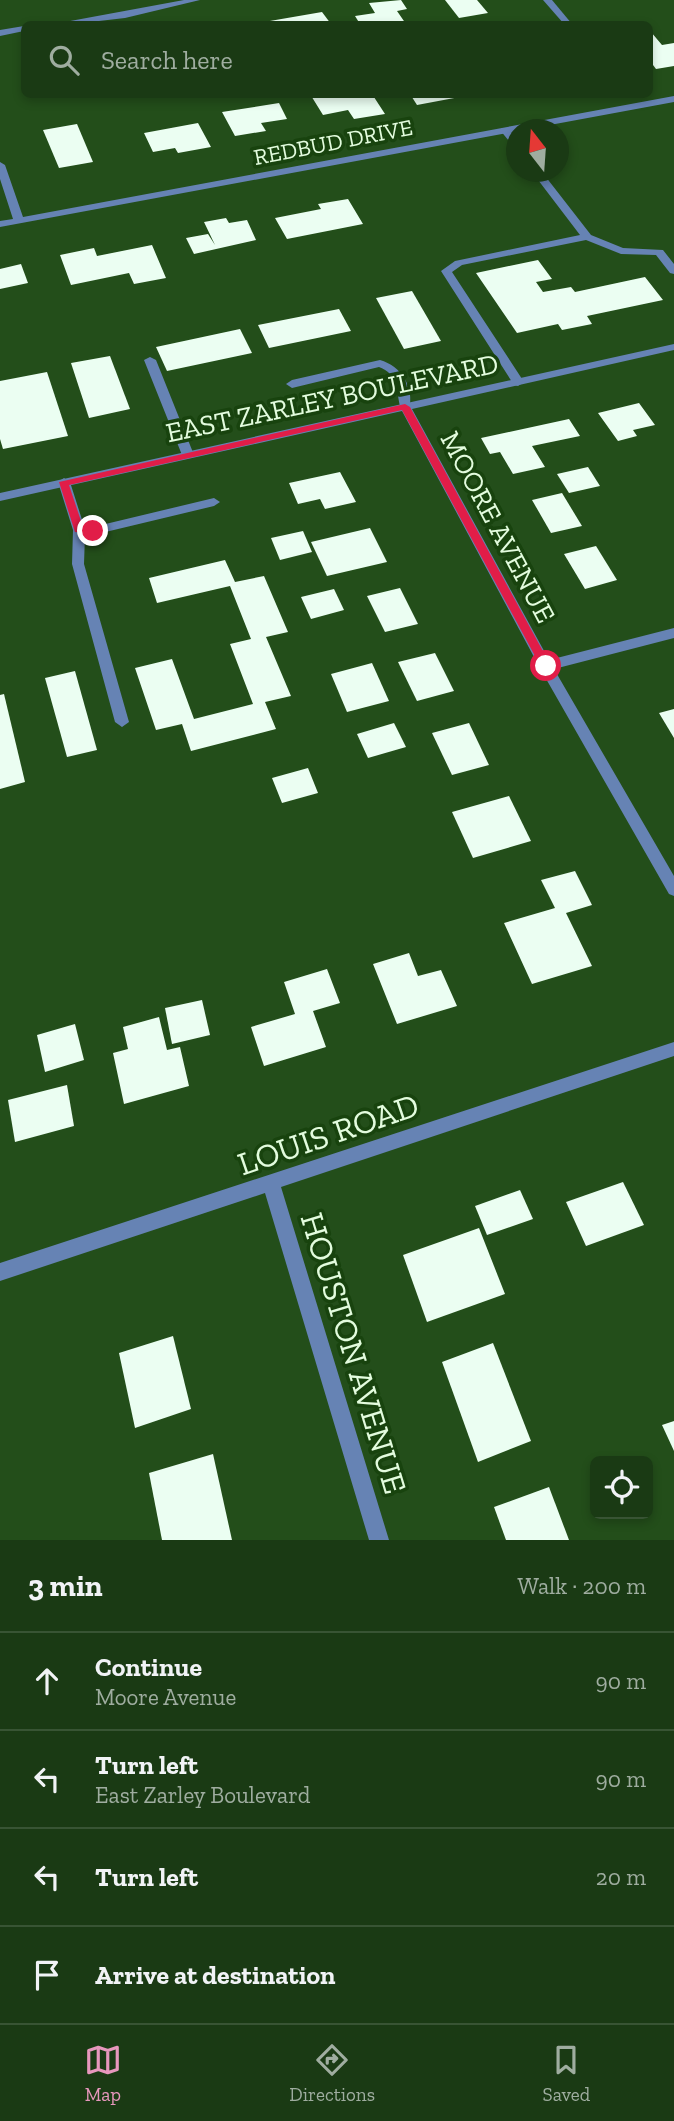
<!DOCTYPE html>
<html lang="en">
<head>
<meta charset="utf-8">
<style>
  body { margin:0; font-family:"Zilla Slab",serif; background:#23411d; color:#f1f3f6 }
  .controls { position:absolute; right:21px; bottom:21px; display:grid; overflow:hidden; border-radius:10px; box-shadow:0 4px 10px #0003 }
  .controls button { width:63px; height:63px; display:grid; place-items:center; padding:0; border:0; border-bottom:2px solid #385434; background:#1a3a14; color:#f1f3f6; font:35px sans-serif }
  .compass { position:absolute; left:506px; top:119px; width:63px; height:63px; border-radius:50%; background:#1a3a14; box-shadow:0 4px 10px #0003; rotate:343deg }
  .stop { position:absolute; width:21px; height:21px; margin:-16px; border:5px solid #e11d48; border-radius:50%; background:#fff }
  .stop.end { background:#e11d48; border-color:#fff; box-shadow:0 2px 7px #0008 }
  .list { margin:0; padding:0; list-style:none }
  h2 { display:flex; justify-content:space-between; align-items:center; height:91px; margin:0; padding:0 28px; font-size:30px }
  h2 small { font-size:23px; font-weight:400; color:#9fada0 }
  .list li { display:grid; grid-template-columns:46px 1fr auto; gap:21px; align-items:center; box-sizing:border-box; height:98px; padding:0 28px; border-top:2px solid #385434 }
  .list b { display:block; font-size:26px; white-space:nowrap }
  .list p { margin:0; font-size:23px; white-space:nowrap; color:#9fada0 }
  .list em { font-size:23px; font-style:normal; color:#9fada0 }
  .icon { flex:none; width:38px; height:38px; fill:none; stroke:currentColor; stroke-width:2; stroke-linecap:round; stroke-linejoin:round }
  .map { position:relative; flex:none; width:674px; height:1540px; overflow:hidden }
  .search { position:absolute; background:#1a3a14; box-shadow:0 4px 10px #0003; left:21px; right:21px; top:21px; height:77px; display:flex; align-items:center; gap:18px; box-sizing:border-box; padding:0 24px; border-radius:10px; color:#9fada0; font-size:26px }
  .sheet { height:483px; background:#1a3a14 }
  nav { display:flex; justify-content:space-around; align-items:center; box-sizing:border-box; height:98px; border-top:2px solid #385434; background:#1a3a14; font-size:19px; color:#9fada0 }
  nav a { display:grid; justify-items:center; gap:4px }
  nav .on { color:#e797bd }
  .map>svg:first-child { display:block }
  .building { fill:#ebfef2 }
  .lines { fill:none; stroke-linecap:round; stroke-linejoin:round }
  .service { fill:#6683b4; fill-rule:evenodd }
  .minor { fill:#6683b4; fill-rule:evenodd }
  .route { fill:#e11d48 }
  .labels { text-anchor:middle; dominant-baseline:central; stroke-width:7; stroke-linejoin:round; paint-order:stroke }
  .far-street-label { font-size:23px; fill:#e3fcde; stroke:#18430e }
  .street-label { font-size:28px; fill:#e3fcde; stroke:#18430e }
  .near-street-label { font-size:33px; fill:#e3fcde; stroke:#18430e }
</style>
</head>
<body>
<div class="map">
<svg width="674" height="1540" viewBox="0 0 674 1540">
  <rect width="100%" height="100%" fill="#234e1a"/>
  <g class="building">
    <polygon points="401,0 407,9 397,11 406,24 360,24 355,16 375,13 369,3"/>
    <polygon points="445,0 477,0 488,13 459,18"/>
    <polygon points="322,12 331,24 264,22"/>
    <polygon points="651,32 662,45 674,43 674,66 656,69 650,61"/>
    <polygon points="310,94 372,94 385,114 354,119 348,110 323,115"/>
    <polygon points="410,94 465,94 465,96 417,105"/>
    <polygon points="279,103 287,119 261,123 266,131 235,136 222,112"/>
    <polygon points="198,123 211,147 178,153 175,148 153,152 144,133"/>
    <polygon points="77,124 93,162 59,168 43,130"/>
    <polygon points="348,199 363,224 287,239 275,218 321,209 318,204"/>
    <polygon points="226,218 229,223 247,220 256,240 194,254 186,238 208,234 215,245 204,222"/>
    <polygon points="152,245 166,278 134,284 129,273 71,285 60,255 94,248 97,256"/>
    <polygon points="538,260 552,279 536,282 543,292 571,287 575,292 645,277 663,300 587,316 592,324 562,330 558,324 517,333 476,273"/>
    <polygon points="21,264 28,283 0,289 0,269"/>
    <polygon points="412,291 441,341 404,349 376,298"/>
    <polygon points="339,309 351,331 269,348 258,325"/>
    <polygon points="240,329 252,353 167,371 156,347"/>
    <polygon points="110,356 130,409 89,418 71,363"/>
    <polygon points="47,372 68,436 3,449 0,439 0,381"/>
    <polygon points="639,403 655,425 633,430 637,436 618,441 598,413"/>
    <polygon points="569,419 580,436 532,446 545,467 513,474 500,452 490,454 481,438"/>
    <polygon points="588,467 600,486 569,493 557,474"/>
    <polygon points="340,472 356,502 325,509 320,499 298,504 289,483"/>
    <polygon points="562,493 582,526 551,533 532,500"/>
    <polygon points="370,528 387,562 327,576 311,542"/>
    <polygon points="303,531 312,552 280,560 271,538"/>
    <polygon points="596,546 617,580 585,589 564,554"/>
    <polygon points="225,560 235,582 264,576 288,632 266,637 291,696 265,702 276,729 191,751 182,724 156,730 135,668 172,659 194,719 253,704 230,644 251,639 230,586 157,603 149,578"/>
    <polygon points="400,588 418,624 385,632 367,596"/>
    <polygon points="334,589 344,610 311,619 301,597"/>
    <polygon points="435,653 454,691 417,701 398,662"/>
    <polygon points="372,663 389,701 347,712 331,674"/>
    <polygon points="75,671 97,750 67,757 45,678"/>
    <polygon points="4,694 25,782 0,789 0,695"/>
    <polygon points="674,709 674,738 659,713"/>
    <polygon points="394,723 406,747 368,758 357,734"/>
    <polygon points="469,723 489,765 452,775 432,733"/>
    <polygon points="308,768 318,793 282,803 272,778"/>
    <polygon points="509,796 531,841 473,858 452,812"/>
    <polygon points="575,871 592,905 566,913 592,966 532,984 504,923 555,908 541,880"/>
    <polygon points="409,953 418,976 441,970 457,1006 397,1024 373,964"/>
    <polygon points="327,969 340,1003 313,1011 326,1047 264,1066 251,1027 295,1014 284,982"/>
    <polygon points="202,1000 210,1035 172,1044 165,1008"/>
    <polygon points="159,1017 167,1050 180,1047 189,1086 124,1104 113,1053 128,1049 123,1027"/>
    <polygon points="75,1024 84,1060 45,1072 37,1035"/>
    <polygon points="67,1085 74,1126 15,1142 8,1100"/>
    <polygon points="623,1182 644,1225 586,1246 566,1202"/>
    <polygon points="520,1190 533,1219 487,1235 475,1206"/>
    <polygon points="479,1228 505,1294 427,1322 403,1255"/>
    <polygon points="173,1336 191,1409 135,1428 119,1353"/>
    <polygon points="493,1343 531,1441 478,1462 442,1362"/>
    <polygon points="674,1421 674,1451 662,1425"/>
    <polygon points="213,1454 232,1540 162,1540 149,1473"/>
    <polygon points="549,1487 569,1540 506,1540 494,1507"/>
  </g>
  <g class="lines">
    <g class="service">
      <polygon points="502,128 508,128 516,138 516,147 513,146 500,130"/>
      <polygon points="532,172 542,172 591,235 623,248 663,250 674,264 674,274 670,273 656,255 621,254 586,240 462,265 452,272 524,382 518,386 514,385 441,271 455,261 580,235"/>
      <polygon points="150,357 156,360 194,455 192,458 184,458 182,455 144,360"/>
      <path d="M380 360C401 366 415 387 409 410H401C396 393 399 374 379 367L292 388 286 384 292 380Z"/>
      <polygon points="64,478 70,482 84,526 93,527 214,498 220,502 214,506 93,535 85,535 84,564 129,722 122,727 115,722 72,564 73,530 58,482"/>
    </g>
    <g class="minor">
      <polygon points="184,0 200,0 125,18 73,24 54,24"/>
      <polygon points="543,0 552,0 572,24 564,24"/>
      <polygon points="24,26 24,31 0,36 0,30"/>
      <polygon points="674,96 674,102 0,227 0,221 13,219 0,179 0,162 5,165 23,217"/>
      <polygon points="674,344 674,350 412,409 549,660 674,628 674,638 554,669 674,876 674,896 669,894 541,670 402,411 0,501 0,493"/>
      <polygon points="674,1042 674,1056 281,1187 389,1540 369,1540 265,1193 0,1281 0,1263"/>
    </g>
  </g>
  <polygon class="route" points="405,404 410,407 551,666 549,669 542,669 402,410 69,485 83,527 98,531 93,534 75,532 59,482"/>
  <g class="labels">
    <g class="far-street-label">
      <text transform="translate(333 142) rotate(-11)">REDBUD DRIVE</text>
    </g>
    <g class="street-label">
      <text transform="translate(332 398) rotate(-12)">EAST ZARLEY BOULEVARD</text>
      <text transform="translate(498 527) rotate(62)">MOORE AVENUE</text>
    </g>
    <g class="near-street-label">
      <text transform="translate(328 1134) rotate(-19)">LOUIS ROAD</text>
      <text transform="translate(354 1353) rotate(73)">HOUSTON AVENUE</text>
    </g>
  </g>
</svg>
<div class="controls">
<button><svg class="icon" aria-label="locate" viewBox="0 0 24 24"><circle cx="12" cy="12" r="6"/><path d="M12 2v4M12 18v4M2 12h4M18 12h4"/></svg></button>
</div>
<svg class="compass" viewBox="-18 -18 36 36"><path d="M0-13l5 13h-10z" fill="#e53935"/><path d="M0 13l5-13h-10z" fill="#9fada0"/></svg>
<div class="stop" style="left:546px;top:666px"></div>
<div class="stop end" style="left:93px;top:531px"></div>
<div class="search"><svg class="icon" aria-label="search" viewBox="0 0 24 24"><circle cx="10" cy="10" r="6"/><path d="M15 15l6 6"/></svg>Search here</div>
</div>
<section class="sheet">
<h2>3 min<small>Walk · 200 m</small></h2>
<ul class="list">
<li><svg class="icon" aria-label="ahead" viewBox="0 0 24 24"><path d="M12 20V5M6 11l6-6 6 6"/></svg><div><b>Continue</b><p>Moore Avenue</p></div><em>90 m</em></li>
<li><svg class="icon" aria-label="left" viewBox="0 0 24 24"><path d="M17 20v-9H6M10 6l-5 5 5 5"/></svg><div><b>Turn left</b><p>East Zarley Boulevard</p></div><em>90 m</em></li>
<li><svg class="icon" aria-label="left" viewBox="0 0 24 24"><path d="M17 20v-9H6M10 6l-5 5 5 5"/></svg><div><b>Turn left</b></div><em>20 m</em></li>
<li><svg class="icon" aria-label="arrive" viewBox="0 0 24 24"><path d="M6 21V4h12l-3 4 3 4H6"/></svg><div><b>Arrive at destination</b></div></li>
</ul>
</section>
<nav>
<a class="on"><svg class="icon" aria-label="map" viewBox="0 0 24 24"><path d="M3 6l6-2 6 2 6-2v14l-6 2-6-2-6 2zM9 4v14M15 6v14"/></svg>Map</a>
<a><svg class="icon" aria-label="directions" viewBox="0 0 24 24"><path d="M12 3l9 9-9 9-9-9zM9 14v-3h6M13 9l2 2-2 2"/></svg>Directions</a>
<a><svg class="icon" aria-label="saved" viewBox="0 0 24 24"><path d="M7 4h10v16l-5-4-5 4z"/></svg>Saved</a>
</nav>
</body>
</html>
